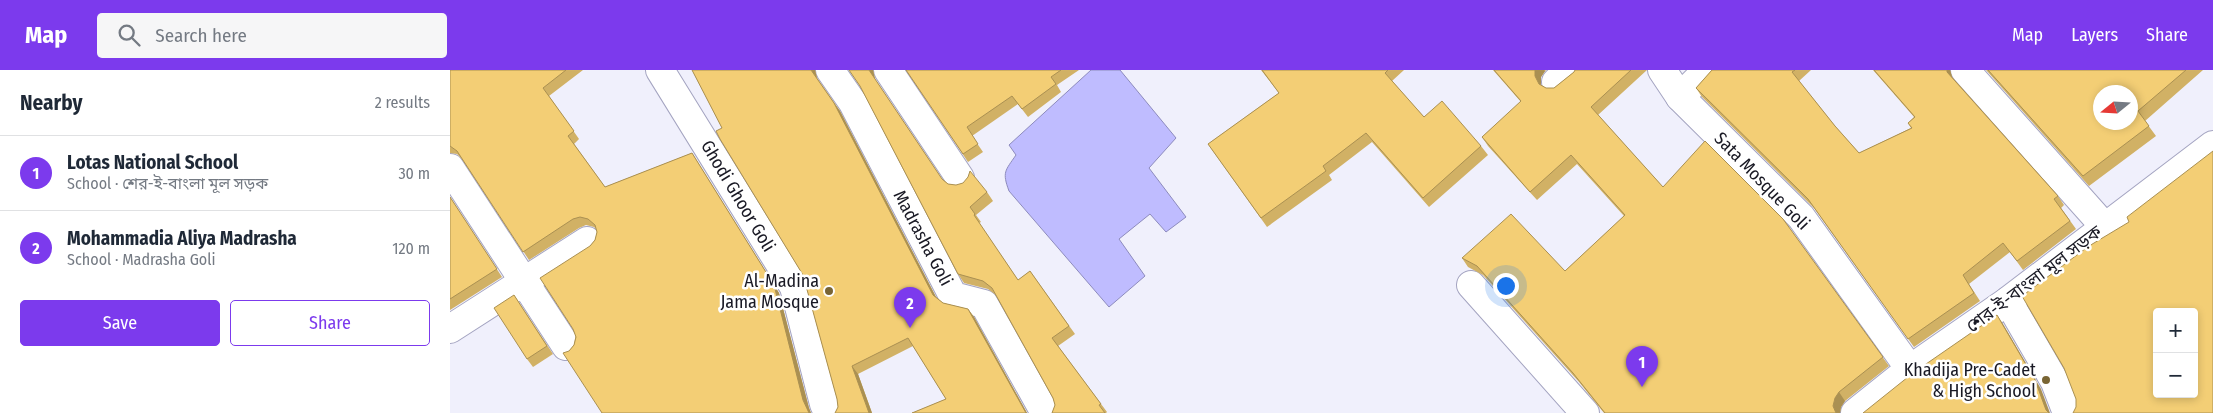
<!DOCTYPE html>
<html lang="en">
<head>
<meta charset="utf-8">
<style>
  body { margin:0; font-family:"Fira Sans Condensed","Noto Sans Bengali",sans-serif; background:#f6f6f7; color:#1f2937 }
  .controls { position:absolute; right:15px; bottom:15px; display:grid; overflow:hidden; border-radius:5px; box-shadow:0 2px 8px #0003 }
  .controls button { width:45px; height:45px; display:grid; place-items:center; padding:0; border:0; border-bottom:1px solid #e0e1e3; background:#fff; color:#1f2937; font:25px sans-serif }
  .compass { position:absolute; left:1643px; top:15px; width:45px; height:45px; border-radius:50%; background:#fff; box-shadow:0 2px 8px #0003; rotate:252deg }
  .you { position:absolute; left:1055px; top:215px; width:18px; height:18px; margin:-12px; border:4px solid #fff; border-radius:50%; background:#1a73e8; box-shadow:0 0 0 8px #1a73e833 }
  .badge { display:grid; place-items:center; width:32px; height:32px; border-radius:50%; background:#7c3aed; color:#fff; font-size:16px; font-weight:700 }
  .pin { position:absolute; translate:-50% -41px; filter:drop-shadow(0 1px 2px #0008) }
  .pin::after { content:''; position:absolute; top:26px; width:18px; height:15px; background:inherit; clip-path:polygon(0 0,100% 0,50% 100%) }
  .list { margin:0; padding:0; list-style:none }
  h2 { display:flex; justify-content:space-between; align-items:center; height:65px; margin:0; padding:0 20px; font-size:21px }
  h2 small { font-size:16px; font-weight:400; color:#747a83 }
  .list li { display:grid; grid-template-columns:32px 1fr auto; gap:15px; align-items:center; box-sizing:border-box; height:75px; padding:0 20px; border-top:1px solid #e0e1e3 }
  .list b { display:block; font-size:19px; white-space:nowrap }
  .list p { margin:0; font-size:16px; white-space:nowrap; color:#747a83 }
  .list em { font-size:16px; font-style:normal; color:#747a83 }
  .actions { display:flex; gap:10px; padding:15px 20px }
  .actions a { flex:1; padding:11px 0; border:1px solid #7c3aed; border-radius:5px; text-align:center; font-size:18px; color:#7c3aed }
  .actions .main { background:#7c3aed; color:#fff }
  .icon { flex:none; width:28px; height:28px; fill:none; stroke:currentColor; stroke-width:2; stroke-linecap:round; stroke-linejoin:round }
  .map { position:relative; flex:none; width:1763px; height:343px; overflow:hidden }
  header { display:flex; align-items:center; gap:30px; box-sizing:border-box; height:70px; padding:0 25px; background:#7c3aed; color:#fff }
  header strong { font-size:24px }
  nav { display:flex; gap:28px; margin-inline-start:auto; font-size:18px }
  .search { width:350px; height:45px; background:#f6f6f7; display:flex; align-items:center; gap:12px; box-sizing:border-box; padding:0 18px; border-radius:5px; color:#747a83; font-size:19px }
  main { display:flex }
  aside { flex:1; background:#fff }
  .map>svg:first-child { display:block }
  .water { fill:#bfbcff; stroke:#8d8bbd }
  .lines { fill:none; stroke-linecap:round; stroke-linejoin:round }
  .street-casing { stroke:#a4a4c1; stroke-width:30 }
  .secondary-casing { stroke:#a4a4c1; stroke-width:30 }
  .street { stroke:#fff; stroke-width:28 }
  .secondary { stroke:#fff; stroke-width:28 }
  .wall { fill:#d1b165 }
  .shaded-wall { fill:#aa9052 }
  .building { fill:#f3ce75; stroke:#aa9052; fill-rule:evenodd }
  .poi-dot { fill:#796534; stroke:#fff; stroke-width:2 }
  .labels { text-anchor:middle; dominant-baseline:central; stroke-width:5; stroke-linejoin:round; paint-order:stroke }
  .street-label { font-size:18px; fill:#191924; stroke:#fff }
  .poi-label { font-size:18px; fill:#191924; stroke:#fff; text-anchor:end }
</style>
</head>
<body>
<header>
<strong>Map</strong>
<div class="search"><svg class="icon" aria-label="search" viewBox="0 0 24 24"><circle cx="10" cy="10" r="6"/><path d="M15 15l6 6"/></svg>Search here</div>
<nav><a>Map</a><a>Layers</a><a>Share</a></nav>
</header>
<main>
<aside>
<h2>Nearby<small>2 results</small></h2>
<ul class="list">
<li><span class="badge">1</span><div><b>Lotas National School</b><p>School · শের-ই-বাংলা মূল সড়ক</p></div><em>30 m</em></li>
<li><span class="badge">2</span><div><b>Mohammadia Aliya Madrasha</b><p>School · Madrasha Goli</p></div><em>120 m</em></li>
</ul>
<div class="actions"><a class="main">Save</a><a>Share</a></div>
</aside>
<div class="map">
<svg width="1763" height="343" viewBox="0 0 1763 343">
  <rect width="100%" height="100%" fill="#f0f0fc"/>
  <path class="water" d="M641 0H670L726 68 699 98 736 147 716 162 700 144 669 169 695 206 659 237 559 121C552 102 555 101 566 85L559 75Z"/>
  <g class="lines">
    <g class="street-casing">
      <g id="street">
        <polyline points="210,0 344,217 374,334 378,343"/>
        <polyline points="380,0 403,33 503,226 534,234 595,343"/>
        <polyline points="438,0 510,108"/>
        <polyline points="1212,0 1230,27 1351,147 1460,299"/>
        <polyline points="1515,0 1655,157"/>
        <polyline points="1106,12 1119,0"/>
        <polyline points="1230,27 1257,0"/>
        <polyline points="0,98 116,276"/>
        <polyline points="1021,215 1135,343"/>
        <polyline points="1558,231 1605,312 1617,343"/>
        <polyline points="0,259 137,171"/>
      </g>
    </g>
    <g class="secondary-casing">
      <polyline id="secondary" points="1405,343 1460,299 1558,231 1763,75"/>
    </g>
    <use href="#street" class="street"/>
    <use href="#secondary" class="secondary"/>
  </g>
  <g class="wall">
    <polygon points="0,0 133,0 99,26 129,69 124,74 155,117 242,83 329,223 359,338 361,343 152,343 119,281 124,275 140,176 145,170 147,162 146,159 144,157 136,155 129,158 79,190 12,89 7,84 0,83"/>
    <polygon points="242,0 365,0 367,8 390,41 486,227 493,233 518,239 524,247 577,343 462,343 496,329 463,276 408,304 422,343 385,343 388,337 387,329 353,205 272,58"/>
    <polygon points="399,0 423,0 425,9 492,109 498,114 537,122 543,131 526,145 531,152 529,153 568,210 580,201 625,264 608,276 657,342 656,343 602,343 605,335 603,328 546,225 538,219 514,213 508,204 410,16"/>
    <polygon points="456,0 629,0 607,15 611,22 578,47 568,34 522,66 533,82 518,92"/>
    <polygon points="811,0 954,0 942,11 974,47 1031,76 1038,85 979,137 922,72 879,105 882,110 817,157 758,74 829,23"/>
    <polygon points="1043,0 1096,0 1091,7 1091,15 1096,18 1104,18 1124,2 1125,0 1197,0 1148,45 1213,117 1333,149 1439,296 1395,331 1391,337 1390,343 1154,343 1129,312 1033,205 1018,197 1012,188 1115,201 1174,146 1127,94 1087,130 1038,76 1032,67 1071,32"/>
    <polygon points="1262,0 1361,0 1349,11 1385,56 1409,83 1461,58 1458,53 1464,47 1423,0 1500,0 1502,7 1608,126 1614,135 1611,138 1626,159 1573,200 1560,182 1519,214 1530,231 1464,277 1364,138 1252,27 1246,18"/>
    <polygon points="1536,0 1753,0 1695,51 1706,66 1639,116"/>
    <polygon points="0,127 52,207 0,240"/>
    <polygon points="64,225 103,284 83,297 77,289"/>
  </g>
  <g class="shaded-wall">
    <polygon points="361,0 365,0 367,8"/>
    <polygon points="419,0 423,0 425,9"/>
    <polygon points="1085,0 1094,0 1095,1 1091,7 1091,15 1089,14 1085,6"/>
    <polygon points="1497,0 1500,0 1503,10 1497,2"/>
    <polygon points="384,33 390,41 489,233 483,225"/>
    <polygon points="242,83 329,223 359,338 361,343 359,343 358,341"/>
    <polygon points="518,239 524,247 577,343 576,343"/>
    <polygon points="1547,245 1553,254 1591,319 1600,343 1598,343 1596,340"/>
    <polygon points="402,296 408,304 422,343 419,343"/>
    <polygon points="1389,322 1395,331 1391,337 1390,343 1386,343 1383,336 1385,328"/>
  </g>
  <g class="building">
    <polygon points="0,0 116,0 93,18 124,61 118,66 155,117 242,83 324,215 353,330 359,343 152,343 113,283 119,281 124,275 126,267 123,259 90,208 140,176 145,170 147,162 145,155 138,149 130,147 123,149 73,182 7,81 0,76"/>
    <polygon points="242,0 361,0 384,33 483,225 493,233 518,239 576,343 462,343 496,329 458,268 402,296 419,343 385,343 388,337 387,329 353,205 270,69 266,61 272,58"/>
    <polygon points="399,0 419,0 492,109 498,114 506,115 513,113 518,107 520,101 537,122 520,137 525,144 524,145 568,210 580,201 619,256 602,268 651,334 649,335 655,343 602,343 605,335 603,328 542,218 533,211 508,204 410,16"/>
    <polygon points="456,0 611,0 601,7 606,14 572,39 562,26 517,57 528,74 513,84"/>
    <polygon points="812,0 938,0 935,3 974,47 992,31 1031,76 973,128 916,63 873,96 876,101 811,148 758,74 829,23"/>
    <polygon points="1044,0 1085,0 1085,6 1089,14 1096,18 1104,18 1124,2 1125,0 1181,0 1141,37 1213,117 1255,71 1333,149 1433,287 1389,322 1385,328 1383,336 1386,343 1155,343 1123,303 1027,196 1012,188 1061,144 1115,201 1175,145 1121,85 1080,122 1032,67 1071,31"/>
    <polygon points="1262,0 1345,0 1342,2 1385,56 1409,83 1462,58 1458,53 1465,47 1424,0 1497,0 1497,2 1608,126 1604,129 1620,151 1567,191 1553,173 1513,205 1524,223 1458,269 1358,129 1246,18"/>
    <path d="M1538 0H1736L1688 41 1699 56 1633 106ZM1650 22H1680V52H1650Z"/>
    <path d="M1763 81V343H1623L1626 337V329L1614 298 1572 226 1639 176 1679 152 1677 147ZM1707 242H1744V324H1707Z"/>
    <polygon points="0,127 47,199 0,229"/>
    <polygon points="64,225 97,276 77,289 44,238"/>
    <polygon points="1547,245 1585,310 1596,340 1599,343 1413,343 1463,303"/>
  </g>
  <g class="poi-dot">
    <circle cx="379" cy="221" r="5"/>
    <circle cx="1596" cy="310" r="5"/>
  </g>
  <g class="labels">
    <g class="street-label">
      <text transform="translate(1312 111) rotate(46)">Sata Mosque Goli</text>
      <text transform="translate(288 126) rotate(59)">Ghodi Ghoor Goli</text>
      <text transform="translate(473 168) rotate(62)">Madrasha Goli</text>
      <text transform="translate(1584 209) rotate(-37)">শের-ই-বাংলা মূল সড়ক</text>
    </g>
    <g class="poi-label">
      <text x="369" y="211">Al-Madina<tspan x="369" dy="21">Jama Mosque</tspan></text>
      <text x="1586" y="300">Khadija Pre-Cadet<tspan x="1586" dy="21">&amp; High School</tspan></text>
    </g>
  </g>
</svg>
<div class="controls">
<button>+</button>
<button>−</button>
</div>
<svg class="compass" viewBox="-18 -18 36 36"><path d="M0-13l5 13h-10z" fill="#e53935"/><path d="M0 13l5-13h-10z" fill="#747a83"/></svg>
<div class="you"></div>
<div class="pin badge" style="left:1192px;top:317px">1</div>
<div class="pin badge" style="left:460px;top:258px">2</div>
</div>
</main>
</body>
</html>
